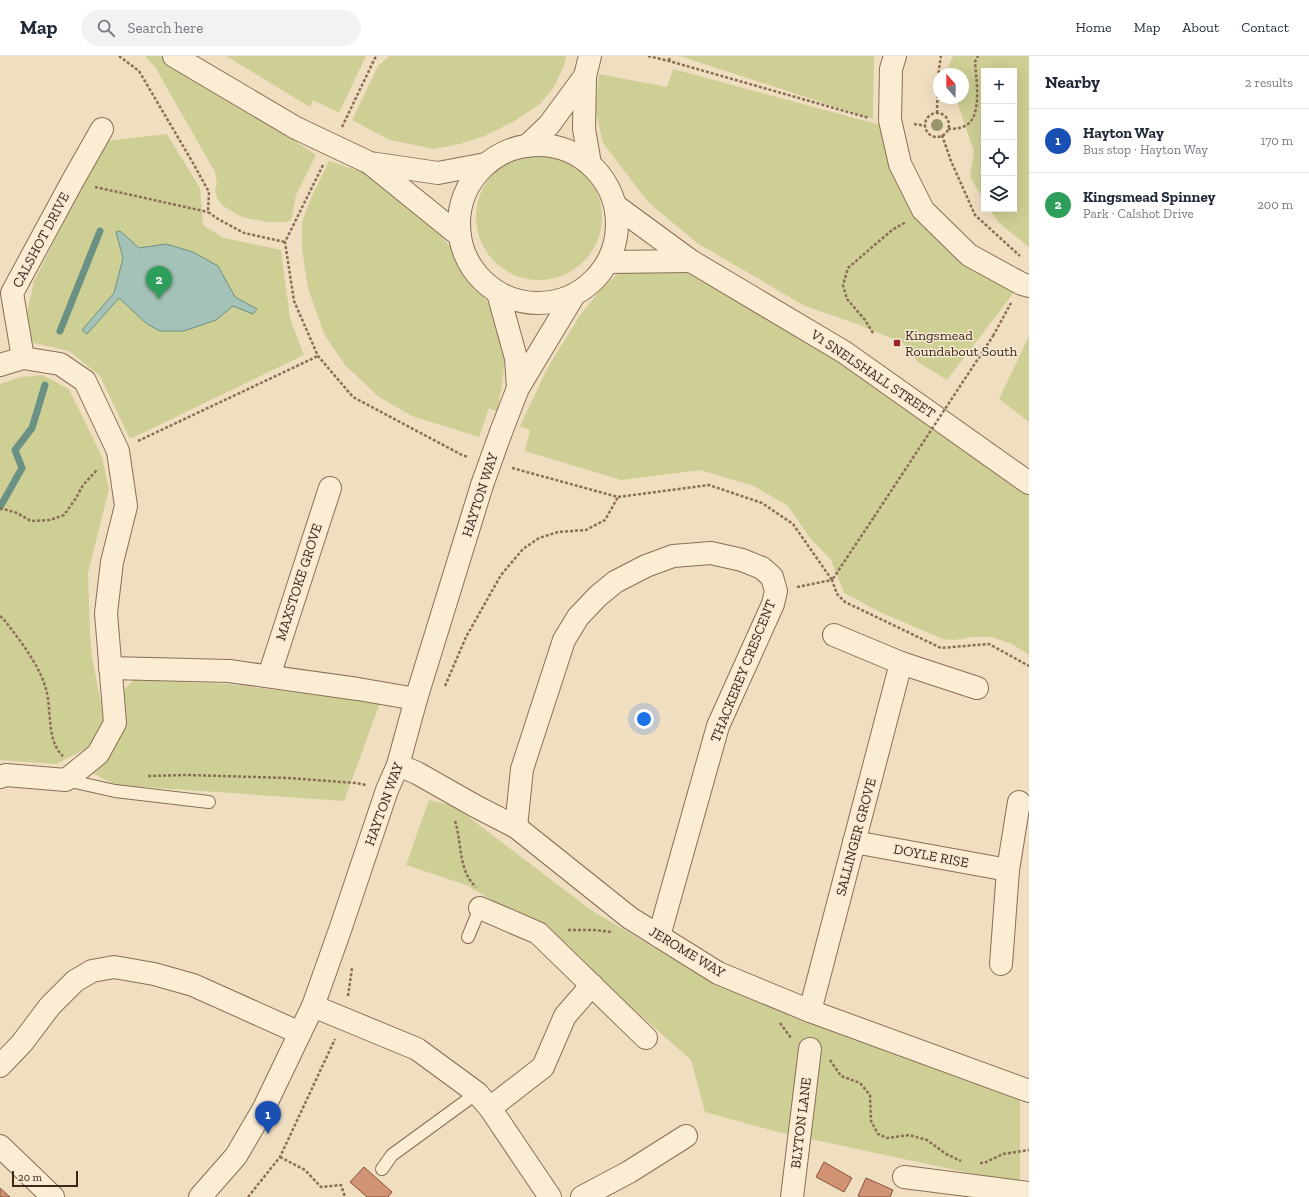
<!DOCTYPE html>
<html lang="en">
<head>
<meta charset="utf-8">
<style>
  body { margin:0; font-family:"Zilla Slab",serif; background:#f2f2f3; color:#1f2937 }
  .controls { position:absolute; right:12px; top:12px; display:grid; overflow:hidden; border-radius:0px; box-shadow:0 4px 16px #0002 }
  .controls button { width:36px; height:36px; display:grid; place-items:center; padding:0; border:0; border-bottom:1px solid #e0e1e3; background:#fff; color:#1f2937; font:20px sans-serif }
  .compass { position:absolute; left:933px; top:12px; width:36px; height:36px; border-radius:50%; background:#fff; box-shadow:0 4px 16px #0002; rotate:339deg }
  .scale { position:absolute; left:12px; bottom:10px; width:66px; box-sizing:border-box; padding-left:4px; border:2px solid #3a281c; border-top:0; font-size:11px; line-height:14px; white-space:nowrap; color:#3a281c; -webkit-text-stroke:3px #f7e9d1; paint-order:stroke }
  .you { position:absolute; left:644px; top:663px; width:14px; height:14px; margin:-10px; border:3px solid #fff; border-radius:50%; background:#1a73e8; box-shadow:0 0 0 6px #1a73e833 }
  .badge { display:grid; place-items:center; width:26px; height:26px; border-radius:50%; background:#9d242f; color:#fff; font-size:13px; font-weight:700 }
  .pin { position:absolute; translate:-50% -33px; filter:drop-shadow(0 1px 2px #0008) }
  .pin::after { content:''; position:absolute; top:21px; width:14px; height:12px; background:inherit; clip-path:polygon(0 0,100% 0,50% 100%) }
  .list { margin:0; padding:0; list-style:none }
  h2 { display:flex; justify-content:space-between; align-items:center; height:52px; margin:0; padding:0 16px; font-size:17px }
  h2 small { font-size:13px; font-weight:400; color:#747a83 }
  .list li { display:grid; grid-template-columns:26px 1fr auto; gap:12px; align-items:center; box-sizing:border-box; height:64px; padding:0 16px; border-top:1px solid #e0e1e3 }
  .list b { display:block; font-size:15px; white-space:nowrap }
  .list p { margin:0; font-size:13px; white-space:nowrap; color:#747a83 }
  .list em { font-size:13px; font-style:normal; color:#747a83 }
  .icon { flex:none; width:22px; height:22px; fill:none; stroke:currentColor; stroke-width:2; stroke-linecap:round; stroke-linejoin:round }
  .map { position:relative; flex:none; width:1029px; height:1141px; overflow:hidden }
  header { display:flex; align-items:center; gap:24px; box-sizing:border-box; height:56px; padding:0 20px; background:#fff; border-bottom:1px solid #e0e1e3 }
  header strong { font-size:19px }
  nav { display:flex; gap:22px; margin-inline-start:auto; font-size:14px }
  .search { width:280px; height:36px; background:#f2f2f3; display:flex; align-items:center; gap:10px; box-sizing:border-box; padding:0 14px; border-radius:22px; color:#747a83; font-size:15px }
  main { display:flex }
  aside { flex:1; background:#fff }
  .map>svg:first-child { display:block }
  .green { fill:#cdcf94 }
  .water { fill:#a4c2b7; stroke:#6a9184 }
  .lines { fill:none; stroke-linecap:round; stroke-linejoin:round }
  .stream { stroke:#6a9184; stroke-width:7 }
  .building { fill:#d19374; stroke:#8b543c }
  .service-casing { stroke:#8b6e57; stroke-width:14 }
  .minor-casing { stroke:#8b6e57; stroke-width:24 }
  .tertiary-casing { stroke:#8b6e57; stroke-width:24 }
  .path { stroke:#8b6e57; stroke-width:2.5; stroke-dasharray:3 2; stroke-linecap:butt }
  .service { stroke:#fbecd4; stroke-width:12 }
  .minor { stroke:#fbecd4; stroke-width:22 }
  .tertiary { stroke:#fbecd4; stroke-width:22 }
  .minor-bridge-casing { stroke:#8b6e57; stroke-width:24; stroke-linecap:butt }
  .tertiary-bridge-casing { stroke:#8b6e57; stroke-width:24; stroke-linecap:butt }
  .path-bridge { stroke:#8b6e57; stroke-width:2.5; stroke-dasharray:3 2; stroke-linecap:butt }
  .minor-bridge { stroke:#fbecd4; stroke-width:22 }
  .tertiary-bridge { stroke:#fbecd4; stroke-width:22 }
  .tree { fill:#97946a }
  .poi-dot { fill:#9d242f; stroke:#f7e9d1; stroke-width:1.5 }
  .labels { text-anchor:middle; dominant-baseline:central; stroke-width:3; stroke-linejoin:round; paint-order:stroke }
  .street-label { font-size:14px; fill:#3a281c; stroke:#f7e9d1 }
  .poi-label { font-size:14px; fill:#3a281c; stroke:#f7e9d1; text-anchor:start }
</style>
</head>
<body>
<header>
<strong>Map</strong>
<div class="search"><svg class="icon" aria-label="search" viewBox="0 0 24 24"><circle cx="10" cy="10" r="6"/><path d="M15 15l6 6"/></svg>Search here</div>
<nav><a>Home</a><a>Map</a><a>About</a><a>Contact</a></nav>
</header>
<main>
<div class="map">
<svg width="1029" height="1141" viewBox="0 0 1029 1141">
  <rect width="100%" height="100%" fill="#f0dec1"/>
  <g class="green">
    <polygon points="145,0 169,0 316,99 296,139 292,161 290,165 286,166 266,166 242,161 223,150 217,142 215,134 217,128 215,116 155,11"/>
    <polygon points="226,0 366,0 339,57 313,44 310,51"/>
    <polygon points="389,0 566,0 564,9 554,31 540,48 513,66 485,80 460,88 434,93 390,84 352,64 378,10"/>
    <polygon points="680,0 874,0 873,63 689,3"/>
    <polygon points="953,0 1029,0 1029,191 998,166 990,153 1014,153 1014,15 984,15 984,144 970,121 974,96 956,42 963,42 963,18 948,18 947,14"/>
    <polygon points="673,13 884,70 903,126 1015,235 947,324 918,306 903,287 857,268 805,250 697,187 648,146 603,87 595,52 599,18 667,31"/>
    <polygon points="167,78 200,132 203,169 224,182 281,194 290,262 304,299 130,383 100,320 69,295 29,286 26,262 34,225 105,85"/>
    <circle cx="539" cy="161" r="63"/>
    <polygon points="329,105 356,114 361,107 426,161 460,203 490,250 506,293 502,329 497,356 489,352 479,381 412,360 379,341 345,309 324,278 308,232 302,193 302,166 311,142"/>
    <polygon points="671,211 687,217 721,232 766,258 956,380 998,420 1017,433 1029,438 1029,599 1012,588 992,581 973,581 954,584 943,583 882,557 844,537 831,504 810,482 788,450 754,430 700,414 621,424 525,395 530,374 520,370 549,309 581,258 602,232 620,216"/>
    <polygon points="1029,280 1029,366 999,343"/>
    <polygon points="42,319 69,333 102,401 109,433 88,517 90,578 92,600 104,665 90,691 56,708 0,704 0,328 22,321"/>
    <polygon points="134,624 227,628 380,647 344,745 116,729 82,712 98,698 113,644"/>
    <polygon points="429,744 454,750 591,854 683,909 841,978 1020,1040 1020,1128 778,1076 705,1056 691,1004 546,875 466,829 406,809"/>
  </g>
  <polygon class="water" points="120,175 139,192 166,188 193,196 218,210 235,241 257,253 253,258 233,250 216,264 184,275 160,275 147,268 119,242 87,278 82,274 114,237 123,202 116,176"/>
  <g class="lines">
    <g class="stream">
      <polyline points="60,275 100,175"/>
      <polyline points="0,451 22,412 15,394 32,372 45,329"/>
    </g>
  </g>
  <g class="building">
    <polygon points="824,1106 852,1122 844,1136 816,1121"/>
    <polygon points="364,1111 392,1136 388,1141 367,1141 350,1126"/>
    <polygon points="866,1122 893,1134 890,1141 862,1141 858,1140"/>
    <polygon points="0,1132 10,1141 0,1141"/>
  </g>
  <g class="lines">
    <g class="service-casing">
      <g id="service">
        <polyline points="66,724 115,735 209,746"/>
        <polyline points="468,881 480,852"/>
        <polyline points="382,1113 392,1099 477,1037"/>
      </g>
    </g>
    <g class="minor-casing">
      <g id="minor">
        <polyline points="895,0 891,13 890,64 900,108 923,154 969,199 1022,228 1029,230"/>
        <polyline points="498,237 516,302 518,332"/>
        <polyline points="23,302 12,237 72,126 102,73"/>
        <polyline points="0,309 23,302 60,308 85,325 118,395 126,450 112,506 106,557 115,667 98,698 66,724 6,719 0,721"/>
        <polyline points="501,376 518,332 574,239"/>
        <polyline points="834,579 901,607"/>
        <polyline points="110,612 229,615 358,633 416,643"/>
        <polyline points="269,620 330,432"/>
        <polyline points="398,709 417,717 477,751 516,771 630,862 718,917 810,955 1029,1035"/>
        <polyline points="516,771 522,713 564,584 578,561 598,540 615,526 646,510 673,500 711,497 742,504 762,512 772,521 776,535 773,548 718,670 659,880"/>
        <polyline points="854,786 1008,814 1019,746"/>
        <polyline points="480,852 538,877 646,982"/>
        <polyline points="1001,908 1008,814"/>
        <polyline points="313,950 417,993 477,1037 490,1052 550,1141"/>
        <polyline points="810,955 901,607 977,632"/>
        <polyline points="0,1010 22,987 50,950 75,925 92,915 114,911 154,918 193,929 300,977"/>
        <polyline points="490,1052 543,1011 565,960 592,929"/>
        <polyline points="0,1090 53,1141"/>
        <polyline points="904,1121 1029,1137"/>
        <polyline points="200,1141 236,1100 264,1052 300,977 313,950 340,874 387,734 398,709 416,643 482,429"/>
        <polyline points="582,1141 629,1116 686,1080"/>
        <polyline points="792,1141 810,993"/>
      </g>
    </g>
    <g class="tertiary-casing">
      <g id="tertiary">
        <polyline points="174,0 296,72"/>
        <polyline points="590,0 585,20 584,73 590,108"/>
        <circle cx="538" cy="168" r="79"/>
        <polyline points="527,90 549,69 585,20"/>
        <polyline points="370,107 438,117 486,108"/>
        <polyline points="371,108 460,180"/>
        <polyline points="616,150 691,205 844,296 1029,427"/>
        <polyline points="608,206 691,205"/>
      </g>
    </g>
    <g class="path">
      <polyline points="119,0 139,15 193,107 209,136 208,156 218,163 244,177 285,186"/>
      <polyline points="648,0 669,5 869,62"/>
      <polyline points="669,5 670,0"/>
      <polyline points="937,57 938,20 941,0"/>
      <circle cx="937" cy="69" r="12"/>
      <polyline points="914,68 926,70"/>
      <polyline points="342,71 375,2 378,0"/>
      <path d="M948 73C956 73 966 72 971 65 981 52 976 21 975 6L978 0"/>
      <polyline points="942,79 951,105 975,159 1020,200"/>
      <polyline points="323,109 285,186 294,245 318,300 353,341 462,399 468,401"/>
      <polyline points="95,131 208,156"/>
      <polyline points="873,277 865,264 847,243 843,229 848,212 892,174 906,166"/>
      <polyline points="993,280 1011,247"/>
      <polyline points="138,385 318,300"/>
      <polyline points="512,412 618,441 709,429 762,447 793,468 832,524 874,461"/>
      <polyline points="0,452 17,457 31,465 50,464 64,459 76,442 83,429 98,413"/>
      <polyline points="797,531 832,524 837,538 845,546 941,592 989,588 1029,610"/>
      <path d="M0 560C5 564 8 569 12 574 25 591 40 612 46 633 52 653 46 685 63 700"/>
      <polyline points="445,630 466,581 501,519 523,493 539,482 558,476 586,474 605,464 618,441"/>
      <polyline points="148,720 188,719 288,722 356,727 366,729"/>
      <path d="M455 765C462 786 458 815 476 831"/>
      <polyline points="568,874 595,874 611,876"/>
      <polyline points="348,940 352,912"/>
      <polyline points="780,967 791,982"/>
      <polyline points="830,1004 841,1020 860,1027 870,1039 871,1065 878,1078 887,1082 909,1079 927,1084 946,1098 961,1105"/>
      <polyline points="280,1101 305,1114 321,1131 341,1129 345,1141"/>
      <polyline points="980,1107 984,1107 1003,1098 1029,1094"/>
      <polyline points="248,1141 280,1101 335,983"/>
    </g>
    <use href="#service" class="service"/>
    <use href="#minor" class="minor"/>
    <use href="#tertiary" class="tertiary"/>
    <g class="minor-bridge-casing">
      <polyline id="minor-bridge" points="482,429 501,376"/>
    </g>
    <g class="tertiary-bridge-casing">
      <polyline id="tertiary-bridge" points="296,72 370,107"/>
    </g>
    <polyline class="path-bridge" points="874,461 993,280"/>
    <use href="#minor-bridge" class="minor-bridge"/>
    <use href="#tertiary-bridge" class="tertiary-bridge"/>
  </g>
  <circle class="tree" cx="937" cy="69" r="6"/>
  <rect class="poi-dot" x="893" y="283" width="8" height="8" rx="2"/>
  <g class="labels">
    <g class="street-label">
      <text transform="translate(41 184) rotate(-62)">CALSHOT DRIVE</text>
      <text transform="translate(873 318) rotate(34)">V1 SNELSHALL STREET</text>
      <text transform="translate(480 439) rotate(-72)">HAYTON WAY</text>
      <text transform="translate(299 526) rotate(-72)">MAXSTOKE GROVE</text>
      <text transform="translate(743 615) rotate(-68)">THACKEREY CRESCENT</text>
      <text transform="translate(384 748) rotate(-70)">HAYTON WAY</text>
      <text transform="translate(856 781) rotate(-75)">SALLINGER GROVE</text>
      <text transform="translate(931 800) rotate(11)">DOYLE RISE</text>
      <text transform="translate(687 896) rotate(31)">JEROME WAY</text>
      <text transform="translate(801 1067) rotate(-83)">BLYTON LANE</text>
    </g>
    <g class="poi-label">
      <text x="905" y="279">Kingsmead<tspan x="905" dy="16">Roundabout South</tspan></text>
    </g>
  </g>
</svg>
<div class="controls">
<button>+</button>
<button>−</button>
<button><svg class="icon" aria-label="locate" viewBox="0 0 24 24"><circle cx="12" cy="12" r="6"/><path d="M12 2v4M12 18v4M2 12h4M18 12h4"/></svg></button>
<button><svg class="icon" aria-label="layers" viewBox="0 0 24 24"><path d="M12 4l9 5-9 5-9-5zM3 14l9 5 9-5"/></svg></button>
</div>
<svg class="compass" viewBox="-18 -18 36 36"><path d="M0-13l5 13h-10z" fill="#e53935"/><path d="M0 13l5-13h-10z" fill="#747a83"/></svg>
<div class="scale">20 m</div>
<div class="you"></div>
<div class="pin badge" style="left:268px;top:1078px;background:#1a4fb4">1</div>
<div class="pin badge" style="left:159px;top:243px;background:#2e9e5b">2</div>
</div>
<aside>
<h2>Nearby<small>2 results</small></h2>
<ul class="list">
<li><span class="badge" style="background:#1a4fb4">1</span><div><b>Hayton Way</b><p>Bus stop · Hayton Way</p></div><em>170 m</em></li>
<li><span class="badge" style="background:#2e9e5b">2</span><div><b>Kingsmead Spinney</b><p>Park · Calshot Drive</p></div><em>200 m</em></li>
</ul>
</aside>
</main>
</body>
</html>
